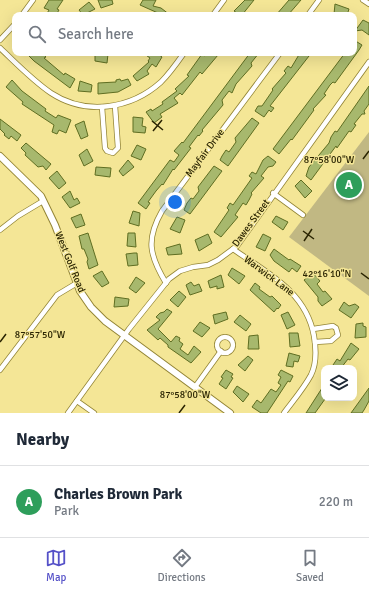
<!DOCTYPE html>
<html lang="en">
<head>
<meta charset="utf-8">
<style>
  body { margin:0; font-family:Signika,sans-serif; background:#f6f6f7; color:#1f2937 }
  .controls { position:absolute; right:12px; bottom:12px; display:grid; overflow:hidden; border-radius:8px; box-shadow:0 4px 16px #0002 }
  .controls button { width:36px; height:36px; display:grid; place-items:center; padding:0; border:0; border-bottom:1px solid #e0e1e3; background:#fff; color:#1f2937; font:20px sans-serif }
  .you { position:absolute; left:175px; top:202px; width:14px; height:14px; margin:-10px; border:3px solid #fff; border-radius:50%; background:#1a73e8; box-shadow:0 0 0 6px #1a73e833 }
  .badge { display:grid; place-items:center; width:26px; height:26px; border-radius:50%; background:#5551c8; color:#fff; font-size:13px; font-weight:700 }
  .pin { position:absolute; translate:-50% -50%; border:2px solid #fff; box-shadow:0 1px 4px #0006 }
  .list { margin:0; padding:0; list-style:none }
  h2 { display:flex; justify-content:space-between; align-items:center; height:52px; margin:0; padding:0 16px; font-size:17px }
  h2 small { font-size:13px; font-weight:400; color:#747a83 }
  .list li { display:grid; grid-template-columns:26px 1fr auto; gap:12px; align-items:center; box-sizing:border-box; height:72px; padding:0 16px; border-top:1px solid #e0e1e3 }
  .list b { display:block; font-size:15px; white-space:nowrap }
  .list p { margin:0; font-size:13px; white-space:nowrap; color:#747a83 }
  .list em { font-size:13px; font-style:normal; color:#747a83 }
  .icon { flex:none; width:22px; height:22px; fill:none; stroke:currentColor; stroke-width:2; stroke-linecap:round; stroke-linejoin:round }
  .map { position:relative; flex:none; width:369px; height:413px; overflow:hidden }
  .search { position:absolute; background:#fff; box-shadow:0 4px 16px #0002; left:12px; right:12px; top:12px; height:44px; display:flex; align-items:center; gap:10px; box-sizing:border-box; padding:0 14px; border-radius:8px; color:#747a83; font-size:15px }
  .sheet { height:124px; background:#fff }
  nav { display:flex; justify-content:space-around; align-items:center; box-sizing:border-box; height:56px; border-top:1px solid #e0e1e3; background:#fff; font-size:11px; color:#747a83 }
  nav a { display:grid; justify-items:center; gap:2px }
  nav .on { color:#5551c8 }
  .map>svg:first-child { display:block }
  .green { fill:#c1b883 }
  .building { fill:#a7b86d; stroke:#5f6e22 }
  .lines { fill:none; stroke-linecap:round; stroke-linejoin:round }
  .street-casing { stroke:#938536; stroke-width:6 }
  .secondary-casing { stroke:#938536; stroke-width:8 }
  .street { stroke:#fff; stroke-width:4.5 }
  .secondary { stroke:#fff; stroke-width:6 }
  .ticks { fill:none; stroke:#2a2402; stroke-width:1.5 }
  .labels { text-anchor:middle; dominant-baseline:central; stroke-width:3; stroke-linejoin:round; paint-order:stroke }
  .street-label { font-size:10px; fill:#2a2402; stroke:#f4e696 }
  .ticks-label { font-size:10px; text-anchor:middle; fill:#2a2402; stroke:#f4e696; stroke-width:3; stroke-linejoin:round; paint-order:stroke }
</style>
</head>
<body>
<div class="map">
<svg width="369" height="413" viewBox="0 0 369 413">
  <rect width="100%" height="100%" fill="#f4e696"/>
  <polygon class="green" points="369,132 369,296 289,237"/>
  <g class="building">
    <polygon points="49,0 63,0 57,9 59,10 56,15 46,15 49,10 44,8"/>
    <polygon points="98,0 112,0 113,4 101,8"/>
    <polygon points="143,0 156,0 153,6 161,8 170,15 156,15 158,13 140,5"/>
    <polygon points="245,0 254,0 242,15 240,15 234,11"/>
    <polygon points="289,0 301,0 288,15 276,15"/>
    <polygon points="89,2 95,9 83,15 79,10"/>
    <polygon points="335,4 349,9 347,15 334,14"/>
    <polygon points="363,20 369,23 369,35 362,30 355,31"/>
    <polygon points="354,40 362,45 359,50 335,83 333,82 330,85 324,94 326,95 313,109 314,110 292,140 291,139 279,154 273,149 345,53 354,53"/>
    <polygon points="32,53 42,53 46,57 44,58 64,75 65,73 75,79 70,88 34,61 29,56"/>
    <polygon points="95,53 108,54 107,63 95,61"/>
    <polygon points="143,53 157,53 162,57 156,67 152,64 147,71 149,74 137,81 133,76 149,62 148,61 150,58"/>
    <polygon points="207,53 216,53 218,55 202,74 200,72 182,95 180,93 174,98 178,103 160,114 162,117 154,123 146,112 151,109 152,111 163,104 162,102 177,91 175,89 189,76 187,75 202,54 205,56"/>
    <polygon points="250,53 259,53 251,63 252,66 236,84 232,93 229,91 222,100 223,105 202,130 203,131 199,136 198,135 189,147 191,148 174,170 173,169 163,185 162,184 156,191 148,202 150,203 146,209 138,203 170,160 174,162 179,155 174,151 182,142 183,143"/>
    <polygon points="300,53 305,53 309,56 270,106 274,108 271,112 269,110 264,117 255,111 258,106 262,106 273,90 272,89 286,73 284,71 288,66 291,68"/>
    <polygon points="120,79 121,81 128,79 131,85 118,92 98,94 98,83 116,82 116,80"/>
    <polygon points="12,80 22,91 46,109 45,111 56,118 58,115 71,120 66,133 59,130 57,134 52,132 54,125 22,104 23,102 6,87"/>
    <polygon points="80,81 92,85 91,92 78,91"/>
    <polygon points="369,86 369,104 364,111 365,114 362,114 354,124 356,125 351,132 349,131 337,148 336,146 311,180 306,176 309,167 329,143 331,137 335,131 337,132"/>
    <polygon points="133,117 143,118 142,126 146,127 145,133 133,132"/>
    <polygon points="252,118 259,123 228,166 220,160 222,156 226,150 229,152 236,142 235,138"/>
    <polygon points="0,119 21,135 17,141 11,136 9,139 4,135 5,134 0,129"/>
    <polygon points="84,121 88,136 81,139 75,125"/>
    <polygon points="26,143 51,164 46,170 43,166 38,167 25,155 26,153 21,148"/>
    <polygon points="137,145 146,149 141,160 131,156"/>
    <polygon points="87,149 93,161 84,166 79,155"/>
    <polygon points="268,156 276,162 273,166 268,167 261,176 264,178 251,193 252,194 249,200 246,205 243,203 235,215 238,217 221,237 214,232 229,210 227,208 230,203 233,205 252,178 249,176 252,172 256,174 263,160"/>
    <polygon points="128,160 134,167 123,176 119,171"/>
    <polygon points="214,166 222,171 190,214 184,210 187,203 191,198 193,199 199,191 198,187"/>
    <polygon points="96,167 111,168 110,177 95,175"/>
    <polygon points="57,171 66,183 59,189 49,178"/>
    <polygon points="301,180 312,191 305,198 295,186"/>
    <polygon points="70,191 74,200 77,198 80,203 70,208 62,197"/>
    <polygon points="133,211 140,213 139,226 129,223"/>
    <polygon points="81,214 85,225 76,228 71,218"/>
    <polygon points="276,216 288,222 283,230 272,222"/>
    <polygon points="177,217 185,220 180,233 170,229"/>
    <polygon points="88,233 98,265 89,269 87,262 88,259 84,249 82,249 79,236"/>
    <polygon points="128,233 135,233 136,247 127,246"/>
    <polygon points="208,234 212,243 199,251 195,240"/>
    <polygon points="263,234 271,238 265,251 256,247"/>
    <polygon points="180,244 182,254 168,255 166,248"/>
    <polygon points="274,249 289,260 290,259 301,266 297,272 292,268 289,272 274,261 270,255"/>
    <polygon points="134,253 137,253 138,265 128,266 126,254"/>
    <polygon points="232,268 245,276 239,284 228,275"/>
    <polygon points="102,271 109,283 102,287 93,276"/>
    <polygon points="313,273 320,281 317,284 323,292 325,291 332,299 322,306 318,301 318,297 304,280"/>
    <polygon points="221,275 224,287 217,289 217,286 210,288 208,281"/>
    <polygon points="136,277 145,283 136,293 129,288"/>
    <polygon points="191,282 194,286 199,284 202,291 190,295 186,285"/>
    <polygon points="255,283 260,287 259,289 270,297 272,296 281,305 278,309 277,308 274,312 250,290"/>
    <polygon points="179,291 186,297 178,307 170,300"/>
    <polygon points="115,297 129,299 128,306 114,307"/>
    <polygon points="344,302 349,306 355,304 359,307 351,318 339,310"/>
    <polygon points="167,309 172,312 158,329 171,342 176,336 180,338 179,341 183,344 180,349 188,355 194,346 201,352 191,363 168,347 168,345 160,338 158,340 147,330 160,320 156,317 160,313 164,312"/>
    <polygon points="226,312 228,319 215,324 213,315"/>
    <polygon points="288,312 295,325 287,329 281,315"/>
    <polygon points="240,315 251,324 246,331 234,322"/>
    <polygon points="200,322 210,328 202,337 193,331"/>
    <polygon points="363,323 363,326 366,327 366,337 355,338 356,324"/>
    <polygon points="289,333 298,333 300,346 290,347"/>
    <polygon points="258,335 259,349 248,349 249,336"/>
    <polygon points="351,343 359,349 350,360 348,359 341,368 331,368 337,359 340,361"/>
    <polygon points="289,353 300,356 298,362 294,361 293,367 286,366"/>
    <polygon points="248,356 253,360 245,371 238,365"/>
    <polygon points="226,370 233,374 231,377 233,378 226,389 219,384 223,378 221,377"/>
    <polygon points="281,370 293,376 290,382 288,381 267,413 261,413 252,407 257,400 261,403 271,389 276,392 281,385 278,383 281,377 278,375"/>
    <polygon points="324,385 325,399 315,413 306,413"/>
    <polygon points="237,386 249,394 243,402 233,392"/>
    <polygon points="369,388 369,401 364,410 362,413 351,413"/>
  </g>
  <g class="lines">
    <g class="street-casing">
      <g id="street">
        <polyline points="363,0 369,4"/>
        <polyline points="22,15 33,0"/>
        <polyline points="213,15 224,0"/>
        <polyline points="308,15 319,0"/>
        <polyline points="0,40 15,24"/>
        <path d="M0 48C16 63 32 80 51 93 86 116 131 109 161 82 170 73 177 63 184 53"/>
        <polyline points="102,107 105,148 107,151 113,153 118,148 115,106"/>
        <polyline points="273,193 303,215"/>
        <polyline points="0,230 18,216 43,201"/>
        <path d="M233 249C267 273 306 291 314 336 316 348 317 363 311 375 304 388 293 401 284 413"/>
        <path d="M166 283C149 255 146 239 162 211L280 53"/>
        <polyline points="313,329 333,326 336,328 338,335 331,341 315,342"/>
        <circle cx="225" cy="345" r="8"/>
        <polyline points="0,370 57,295 77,283"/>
        <polyline points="195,387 221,351"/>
        <polyline points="77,401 94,413"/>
        <polyline points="68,413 129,329 169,279 180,271 193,267 208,265 218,260 237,246 369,62"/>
      </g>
    </g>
    <g class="secondary-casing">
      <polyline id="secondary" points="0,156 41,196 55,225 80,291 91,307 105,321 230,413"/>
    </g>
    <use href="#street" class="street"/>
    <use href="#secondary" class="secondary"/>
  </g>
  <path class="ticks" d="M152 121 163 130M153 131 162 120M363 159 369 151M303 231 314 239M304 241 312 229M361 273 369 279M0 342 6 334M179 413 185 405"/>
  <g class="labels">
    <g class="street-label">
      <text transform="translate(205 153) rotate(-53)">Mayfair Drive</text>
      <text transform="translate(251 223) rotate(-54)">Dawes Street</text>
      <text transform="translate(70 262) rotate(68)">West Golf Road</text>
      <text transform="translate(269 276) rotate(37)">Warwick Lane</text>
    </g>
  </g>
  <g class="ticks-label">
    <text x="329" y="163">87°58'00"W</text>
    <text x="327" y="277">42°16'10"N</text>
    <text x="40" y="338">87°57'50"W</text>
    <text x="185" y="398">87°58'00"W</text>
  </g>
</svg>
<div class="controls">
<button><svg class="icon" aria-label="layers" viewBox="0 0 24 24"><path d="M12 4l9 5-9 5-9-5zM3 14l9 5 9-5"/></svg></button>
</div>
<div class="you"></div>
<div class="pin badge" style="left:349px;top:185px;background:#2e9e5b">A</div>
<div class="search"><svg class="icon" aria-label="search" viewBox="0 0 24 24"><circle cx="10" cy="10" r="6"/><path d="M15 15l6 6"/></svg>Search here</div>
</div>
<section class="sheet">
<h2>Nearby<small></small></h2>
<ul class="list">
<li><span class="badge" style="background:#2e9e5b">A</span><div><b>Charles Brown Park</b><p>Park</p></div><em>220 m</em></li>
</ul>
</section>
<nav>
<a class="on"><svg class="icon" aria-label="map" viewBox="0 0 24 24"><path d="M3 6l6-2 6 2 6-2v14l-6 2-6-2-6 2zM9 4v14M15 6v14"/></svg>Map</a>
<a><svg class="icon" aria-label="directions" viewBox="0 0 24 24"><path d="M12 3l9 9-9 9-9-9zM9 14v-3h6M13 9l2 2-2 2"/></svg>Directions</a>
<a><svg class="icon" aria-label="saved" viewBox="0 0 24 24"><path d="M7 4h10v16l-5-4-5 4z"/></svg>Saved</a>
</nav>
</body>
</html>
